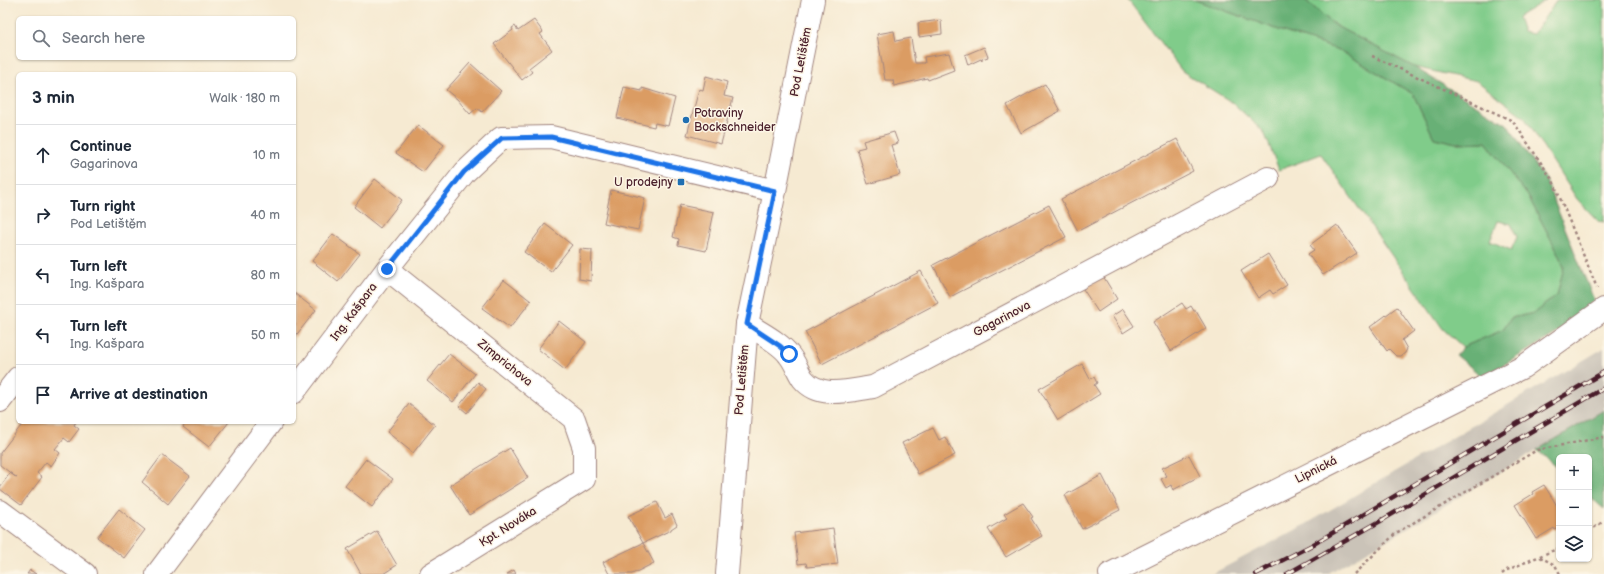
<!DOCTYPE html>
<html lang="en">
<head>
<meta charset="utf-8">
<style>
  body { margin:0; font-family:"Balsamiq Sans",sans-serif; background:#f2f2f3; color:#1f2937 }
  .controls { position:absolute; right:12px; bottom:12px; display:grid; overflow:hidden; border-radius:6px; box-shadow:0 1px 3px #0004 }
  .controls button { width:36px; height:36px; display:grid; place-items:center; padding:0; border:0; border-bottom:1px solid #e0e1e3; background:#fff; color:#1f2937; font:20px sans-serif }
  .stop { position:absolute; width:12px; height:12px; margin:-9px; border:3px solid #1a73e8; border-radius:50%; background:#fff }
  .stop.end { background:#1a73e8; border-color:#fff; box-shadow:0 1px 4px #0008 }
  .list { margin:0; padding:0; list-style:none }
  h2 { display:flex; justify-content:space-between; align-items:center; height:52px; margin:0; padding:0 16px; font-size:17px }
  h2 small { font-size:13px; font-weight:400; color:#747a83 }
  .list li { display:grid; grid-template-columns:26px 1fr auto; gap:12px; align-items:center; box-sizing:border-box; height:60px; padding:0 16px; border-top:1px solid #e0e1e3 }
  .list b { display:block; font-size:15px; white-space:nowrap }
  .list p { margin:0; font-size:13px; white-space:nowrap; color:#747a83 }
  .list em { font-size:13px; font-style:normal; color:#747a83 }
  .icon { flex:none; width:22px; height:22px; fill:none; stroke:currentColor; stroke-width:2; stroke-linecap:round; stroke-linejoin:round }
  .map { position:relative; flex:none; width:1604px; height:574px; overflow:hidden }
  .search { position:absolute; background:#fff; box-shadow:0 1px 3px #0004; left:16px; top:16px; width:280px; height:44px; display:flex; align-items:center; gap:10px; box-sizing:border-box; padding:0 14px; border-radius:6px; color:#747a83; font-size:15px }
  .panel { position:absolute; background:#fff; box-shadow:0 1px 3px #0004; left:16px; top:72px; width:280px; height:352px; border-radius:6px }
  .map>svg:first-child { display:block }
  .industrial { fill:#cac3b8 }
  .green { fill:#80cc8a; stroke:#65765a; fill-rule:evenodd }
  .forest { fill:#68b076; stroke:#596850 }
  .building { fill:#db9c64 }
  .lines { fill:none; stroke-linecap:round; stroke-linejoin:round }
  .minor-casing { stroke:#a0847e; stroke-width:24 }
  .path { stroke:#a0847e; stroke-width:2.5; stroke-dasharray:3 3; stroke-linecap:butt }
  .minor { stroke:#fff; stroke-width:22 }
  .rail-casing { stroke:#4a1f2b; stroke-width:4.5 }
  .rail { stroke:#fcf5e5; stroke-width:3; stroke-dasharray:9; stroke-linecap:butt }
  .route { stroke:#1a73e8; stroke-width:5 }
  .poi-dot { fill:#1f6fb2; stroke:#fcf5e5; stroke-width:1.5 }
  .labels { text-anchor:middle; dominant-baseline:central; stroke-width:3; stroke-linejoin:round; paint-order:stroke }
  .street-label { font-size:12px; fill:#4a1f2b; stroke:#fcf5e5 }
  .poi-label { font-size:12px; fill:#4a1f2b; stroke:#fcf5e5; text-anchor:start }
</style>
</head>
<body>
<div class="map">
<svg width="1604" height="574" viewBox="0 0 1604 574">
  <rect width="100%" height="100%" fill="#fcf5e5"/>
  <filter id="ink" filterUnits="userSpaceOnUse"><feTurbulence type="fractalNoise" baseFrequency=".025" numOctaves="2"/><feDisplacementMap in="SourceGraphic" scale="8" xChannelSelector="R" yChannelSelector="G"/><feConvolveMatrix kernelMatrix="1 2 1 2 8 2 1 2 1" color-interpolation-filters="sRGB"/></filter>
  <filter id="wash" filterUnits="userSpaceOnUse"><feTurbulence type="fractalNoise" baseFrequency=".012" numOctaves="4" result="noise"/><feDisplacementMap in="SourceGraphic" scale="16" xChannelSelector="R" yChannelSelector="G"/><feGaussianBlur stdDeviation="0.9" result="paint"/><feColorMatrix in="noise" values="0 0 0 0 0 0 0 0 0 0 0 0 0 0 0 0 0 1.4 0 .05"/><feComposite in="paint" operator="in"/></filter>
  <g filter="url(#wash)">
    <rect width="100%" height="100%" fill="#f6ead2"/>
    <polygon class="industrial" points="1604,348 1604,410 1394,536 1327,574 1212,574 1303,526"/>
    <g class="green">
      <path d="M1128 0H1195L1293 35 1339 50 1413 94 1434 138 1456 143 1486 142 1528 196 1555 247 1564 267 1557 295 1534 313 1511 318 1503 330 1463 347 1443 329 1321 154 1279 170 1264 132 1233 103 1182 71ZM1498 221 1511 224 1517 237 1511 250 1490 241Z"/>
      <polygon points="1305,0 1546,0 1518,17 1523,32 1533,34 1557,0 1604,0 1604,222 1598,221 1577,199 1524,117 1477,81 1414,67 1336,26"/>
    </g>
    <g class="forest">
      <polygon points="1195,0 1305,0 1336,26 1414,67 1507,124 1546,181 1594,300 1569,326 1490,373 1480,375 1456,355 1463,347 1503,330 1511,318 1534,313 1557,295 1564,267 1555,247 1528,196 1486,142 1456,143 1434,138 1413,94 1339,50 1293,35"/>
      <polygon points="1604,410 1604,509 1589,496 1589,457 1559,457 1559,469 1537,450"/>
    </g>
    <g id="blocks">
      <g class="building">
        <polygon points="534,20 543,32 540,34 552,50 529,68 532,72 522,80 494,44 513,30 512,28 515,26 518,31"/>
        <polygon points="941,20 942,34 919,37 918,23"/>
        <polygon points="894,31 896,41 911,38 915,63 925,63 924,57 949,53 954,70 928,80 927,78 894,86 893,80 885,80 877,34"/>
        <polygon points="984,47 988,57 982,59 982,61 981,59 968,65 965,55"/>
        <polygon points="470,63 501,91 482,112 477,108 470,114 457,99 446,90"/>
        <polygon points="706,76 727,82 724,96 733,98 721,144 687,135 699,89 703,90"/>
        <polygon points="1045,84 1060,111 1021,133 1007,105"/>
        <polygon points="624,87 642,91 642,88 675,98 668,126 655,123 654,127 617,118"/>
        <polygon points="418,125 444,145 423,172 396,153"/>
        <polygon points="894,132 898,143 891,145 900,175 868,184 857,149 865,147 863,141"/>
        <polygon points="1177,139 1193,171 1078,231 1061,199"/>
        <polygon points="375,179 402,200 380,228 354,207"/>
        <polygon points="611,190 645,198 638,230 604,223"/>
        <polygon points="680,205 714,212 706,251 678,245 679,239 673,237"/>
        <polygon points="1049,205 1066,237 950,297 933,265"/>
        <polygon points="545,224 572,245 551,272 524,252"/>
        <polygon points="1337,225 1357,253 1323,275 1308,254 1314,250 1310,245"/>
        <polygon points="333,234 360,254 338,282 312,261"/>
        <polygon points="580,249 592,250 591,281 579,279"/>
        <polygon points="1268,254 1287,285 1273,294 1270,290 1258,298 1241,271"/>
        <polygon points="921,271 938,303 822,364 805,332"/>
        <polygon points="1103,276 1117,299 1098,312 1083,289"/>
        <polygon points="504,280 531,301 510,328 482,308"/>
        <polygon points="294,293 316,310 294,338"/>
        <polygon points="1182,303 1186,309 1191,306 1194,311 1196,311 1206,328 1171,351 1153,322"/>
        <polygon points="1397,307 1414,331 1402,340 1407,349 1405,353 1401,356 1396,356 1389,349 1387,351 1370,327"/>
        <polygon points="1123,309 1134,326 1123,333 1112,316"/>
        <polygon points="559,321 586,342 565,370 538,349"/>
        <polygon points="449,354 475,374 453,402 427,381"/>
        <polygon points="1082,364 1090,379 1094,377 1097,383 1094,385 1100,394 1058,420 1039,389"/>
        <polygon points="478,382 486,389 467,413 459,406"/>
        <polygon points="409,404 435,425 413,453 387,432"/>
        <polygon points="24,422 76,422 74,425 79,429 69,442 64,438 55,449 60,453 51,466 46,462 37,473 42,477 21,505 0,489 0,487 10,473 17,478 0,465 0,453"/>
        <polygon points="186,422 229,422 209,447 183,427"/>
        <polygon points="933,428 939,440 945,437 955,455 918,474 902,443"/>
        <polygon points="510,448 528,478 469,515 450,485"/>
        <polygon points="162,455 190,476 168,504 142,482"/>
        <polygon points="1189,455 1200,476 1173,490 1171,485 1166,488 1161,479 1167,476 1162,468"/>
        <polygon points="366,459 393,479 372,507 345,486"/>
        <polygon points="1102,475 1120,510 1082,529 1065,495"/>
        <polygon points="1544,485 1559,509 1559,528 1555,530 1554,528 1536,539 1515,505 1533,494 1532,492"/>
        <polygon points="657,502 665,518 672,514 677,525 671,529 671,530 643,543 654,563 632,574 609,574 603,562 643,543 628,516"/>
        <polygon points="1023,503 1033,517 1031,518 1042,536 1006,557 988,529 1007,518 1004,514"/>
        <polygon points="119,509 145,530 124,558 97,537"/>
        <polygon points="833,528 838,564 807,567 806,563 798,564 794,533"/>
        <polygon points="377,531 397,565 383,574 361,574 347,549"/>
        <polygon points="30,570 36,574 27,574"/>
        <polygon points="514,570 516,574 507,574"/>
      </g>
    </g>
  </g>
  <g filter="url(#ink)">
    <use href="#blocks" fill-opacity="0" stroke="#a0847e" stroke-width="1"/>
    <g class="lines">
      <g class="minor-casing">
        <g id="minor">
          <polyline points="387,269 574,419 584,448 584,479 431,574"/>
          <path d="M747 324C759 332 781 343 789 355 795 362 798 372 803 379 820 400 851 390 873 387L1268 178"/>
          <polyline points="294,392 387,269 465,172 501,138 551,137 775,191"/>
          <polyline points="0,401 18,378"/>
          <polyline points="0,511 85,574"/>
          <polyline points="157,574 271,422"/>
          <polyline points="727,574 747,324 775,191 813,0"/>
          <polyline points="1110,574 1523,367 1604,309"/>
        </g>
      </g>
      <g class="path">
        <polyline points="1372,56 1513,121 1553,181 1597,288"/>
        <polyline points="1589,531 1604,521"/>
        <polyline points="1540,557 1555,565 1560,574"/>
        <polyline points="1354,574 1396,533 1537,450 1604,437"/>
        <polyline points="1502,574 1507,570 1559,548"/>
      </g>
      <use href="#minor" class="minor"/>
      <g class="rail-casing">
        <g id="rail">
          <polyline points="1256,574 1312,545 1604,372"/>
          <polyline points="1287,574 1384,519 1604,388"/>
        </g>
      </g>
      <use href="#rail" class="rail"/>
    </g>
  </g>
  <g class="lines" filter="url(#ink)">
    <polyline class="route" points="387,269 464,172 502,138 551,137 775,191 747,324 780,346 789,354"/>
  </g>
  <g class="poi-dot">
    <circle cx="686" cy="120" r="4"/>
    <rect x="677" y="178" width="8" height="8" rx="2"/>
  </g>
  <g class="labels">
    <g class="street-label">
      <text transform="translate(801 62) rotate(-79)">Pod Letištěm</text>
      <text transform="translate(354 312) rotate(-53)">Ing. Kašpara</text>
      <text transform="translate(1002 319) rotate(-28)">Gagarinova</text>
      <text transform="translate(505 363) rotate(39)">Zimprichova</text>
      <text transform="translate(742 380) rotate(-85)">Pod Letištěm</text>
      <text transform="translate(1316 470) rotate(-27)">Lipnická</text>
      <text transform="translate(508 527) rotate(-32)">Kpt. Nováka</text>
    </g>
    <g class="poi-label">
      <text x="694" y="113">Potraviny<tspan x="694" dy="14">Bockschneider</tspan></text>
      <text x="673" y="182" text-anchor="end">U prodejny</text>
    </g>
  </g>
</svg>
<div class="controls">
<button>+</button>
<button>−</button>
<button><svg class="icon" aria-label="layers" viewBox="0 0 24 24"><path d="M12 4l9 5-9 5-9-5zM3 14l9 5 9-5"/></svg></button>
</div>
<div class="stop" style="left:789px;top:354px"></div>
<div class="stop end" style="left:387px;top:269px"></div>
<div class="search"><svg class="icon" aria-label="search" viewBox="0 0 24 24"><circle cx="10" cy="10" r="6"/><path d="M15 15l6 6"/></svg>Search here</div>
<section class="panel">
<h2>3 min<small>Walk · 180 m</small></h2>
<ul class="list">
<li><svg class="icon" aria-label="ahead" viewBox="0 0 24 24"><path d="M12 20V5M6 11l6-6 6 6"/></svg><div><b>Continue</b><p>Gagarinova</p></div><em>10 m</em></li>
<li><svg class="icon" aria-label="right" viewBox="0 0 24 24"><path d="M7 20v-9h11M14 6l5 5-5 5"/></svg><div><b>Turn right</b><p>Pod Letištěm</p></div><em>40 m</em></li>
<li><svg class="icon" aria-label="left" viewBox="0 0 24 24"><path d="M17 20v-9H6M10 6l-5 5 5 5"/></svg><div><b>Turn left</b><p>Ing. Kašpara</p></div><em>80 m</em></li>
<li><svg class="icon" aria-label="left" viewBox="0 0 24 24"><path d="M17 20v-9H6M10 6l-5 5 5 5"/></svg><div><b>Turn left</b><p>Ing. Kašpara</p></div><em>50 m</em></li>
<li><svg class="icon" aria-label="arrive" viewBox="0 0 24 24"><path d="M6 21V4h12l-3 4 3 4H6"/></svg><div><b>Arrive at destination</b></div></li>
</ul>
</section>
</div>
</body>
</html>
